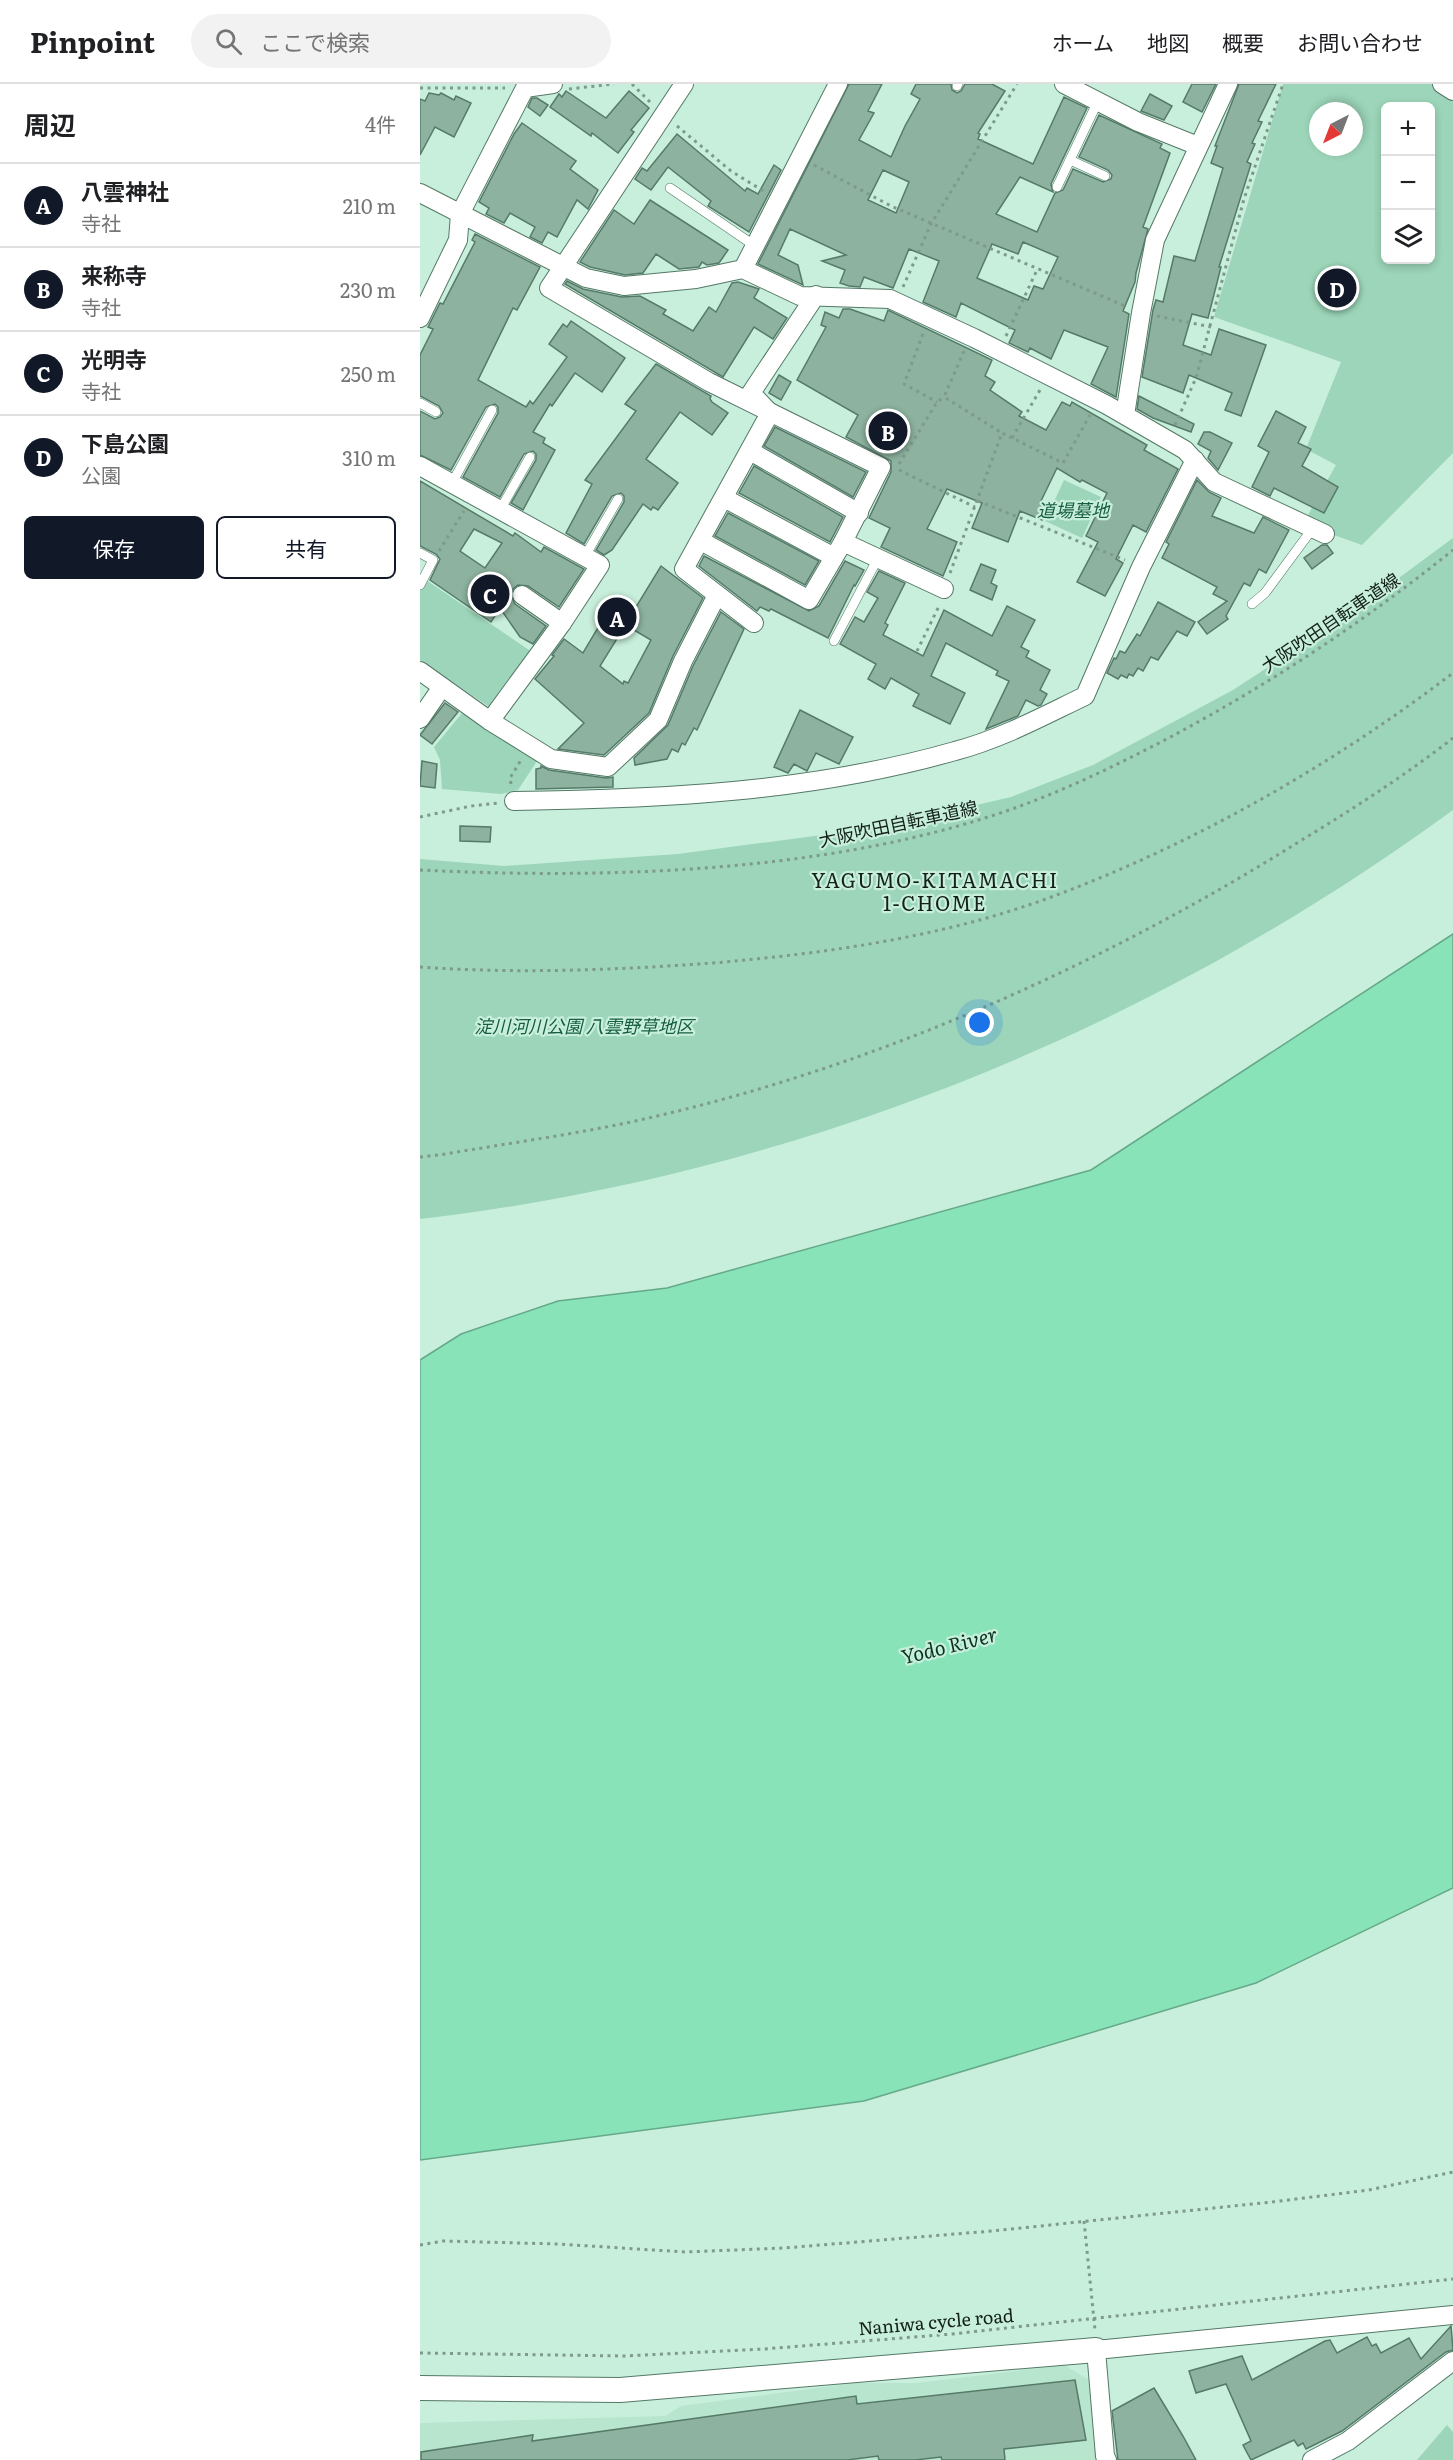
<!DOCTYPE html>
<html lang="ja">
<head>
<meta charset="utf-8">
<style>
  body { margin:0; font-family:Literata,"Noto Sans JP",serif; background:#f2f2f2; color:#202124 }
  .controls { position:absolute; right:18px; top:18px; display:grid; overflow:hidden; border-radius:9px; box-shadow:0 3px 9px #0003 }
  .controls button { width:54px; height:54px; display:grid; place-items:center; padding:0; border:0; border-bottom:2px solid #e0e0e0; background:#fff; color:#202124; font:30px sans-serif }
  .compass { position:absolute; left:889px; top:18px; width:54px; height:54px; border-radius:50%; background:#fff; box-shadow:0 3px 9px #0003; rotate:222deg }
  .you { position:absolute; left:560px; top:939px; width:21px; height:21px; margin:-15px; border:4px solid #fff; border-radius:50%; background:#1a73e8; box-shadow:0 0 0 9px #1a73e833 }
  .badge { display:grid; place-items:center; width:39px; height:39px; border-radius:50%; background:#111827; color:#fff; font-size:20px; font-weight:700 }
  .pin { position:absolute; translate:-50% -50%; border:3px solid #fff; box-shadow:0 2px 6px #0006 }
  .list { margin:0; padding:0; list-style:none }
  h2 { display:flex; justify-content:space-between; align-items:center; height:78px; margin:0; padding:0 24px; font-size:26px }
  h2 small { font-size:20px; font-weight:400; color:#757577 }
  .list li { display:grid; grid-template-columns:39px 1fr auto; gap:18px; align-items:center; box-sizing:border-box; height:84px; padding:0 24px; border-top:2px solid #e0e0e0 }
  .list b { display:block; font-size:22px; white-space:nowrap }
  .list p { margin:0; font-size:20px; white-space:nowrap; color:#757577 }
  .list em { font-size:20px; font-style:normal; color:#757577 }
  .actions { display:flex; gap:12px; padding:18px 24px }
  .actions a { flex:1; padding:14px 0; border:2px solid #111827; border-radius:9px; text-align:center; font-size:21px; color:#111827 }
  .actions .main { background:#111827; color:#fff }
  .icon { flex:none; width:33px; height:33px; fill:none; stroke:currentColor; stroke-width:2; stroke-linecap:round; stroke-linejoin:round }
  .map { position:relative; flex:none; width:1033px; height:2376px; overflow:hidden }
  header { display:flex; align-items:center; gap:36px; box-sizing:border-box; height:84px; padding:0 30px; background:#fff; border-bottom:2px solid #e0e0e0 }
  header strong { font-size:28px }
  nav { display:flex; gap:33px; margin-inline-start:auto; font-size:21px }
  .search { width:420px; height:54px; background:#f2f2f2; display:flex; align-items:center; gap:15px; box-sizing:border-box; padding:0 21px; border-radius:33px; color:#757577; font-size:22px }
  main { display:flex }
  aside { flex:1; background:#fff }
  .map>svg:first-child { display:block }
  .built { fill:#b7e5cd }
  .green { fill:#9cd5b9; fill-rule:evenodd }
  .water { fill:#88e3b9; stroke:#65a989; stroke-width:1.5 }
  .building { fill:#8db29f; stroke:#567a68; stroke-width:1.5; fill-rule:evenodd }
  .lines { fill:none; stroke-linecap:round; stroke-linejoin:round }
  .service-casing { stroke:#547866; stroke-width:10 }
  .minor-casing { stroke:#547866; stroke-width:20 }
  .tertiary-casing { stroke:#547866; stroke-width:26 }
  .path { stroke:#7e9a8c; stroke-width:3; stroke-dasharray:3 4.5; stroke-linecap:butt }
  .service { stroke:#fff; stroke-width:9 }
  .minor { stroke:#fff; stroke-width:18 }
  .tertiary { stroke:#fff; stroke-width:24 }
  .labels { text-anchor:middle; dominant-baseline:central; stroke-width:4.5; stroke-linejoin:round; paint-order:stroke }
  .park-label { font-size:18px; font-style:italic; fill:#175d42; stroke:#c8efdb }
  .street-label { font-size:18px; fill:#13211a; stroke:#c8efdb }
  .neighbourhood-label { font-size:20px; letter-spacing:1.5px; fill:#13211a; stroke:#c8efdb }
  .water-label { font-size:20px; font-style:italic; fill:#093222; stroke:#c8efdb }
</style>
</head>
<body>
<header>
<strong>Pinpoint</strong>
<div class="search"><svg class="icon" aria-label="search" viewBox="0 0 24 24"><circle cx="10" cy="10" r="6"/><path d="M15 15l6 6"/></svg>ここで検索</div>
<nav><a>ホーム</a><a>地図</a><a>概要</a><a>お問い合わせ</a></nav>
</header>
<main>
<aside>
<h2>周辺<small>4件</small></h2>
<ul class="list">
<li><span class="badge">A</span><div><b>八雲神社</b><p>寺社</p></div><em>210 m</em></li>
<li><span class="badge">B</span><div><b>来称寺</b><p>寺社</p></div><em>230 m</em></li>
<li><span class="badge">C</span><div><b>光明寺</b><p>寺社</p></div><em>250 m</em></li>
<li><span class="badge">D</span><div><b>下島公園</b><p>公園</p></div><em>310 m</em></li>
</ul>
<div class="actions"><a class="main">保存</a><a>共有</a></div>
</aside>
<div class="map">
<svg width="1033" height="2376" viewBox="0 0 1033 2376">
  <rect width="100%" height="100%" fill="#c8efdb"/>
  <polygon class="built" points="644,2281 671,2297 681,2376 0,2376 0,2339 245,2332 261,2322 435,2299 497,2299"/>
  <g class="green">
    <path d="M 863,0 L 1022,0 L 1033,7 L 1033,369 L 942,461 L 883,440 L 916,381 L 886,365 L 921,278 L 794,233 ZM 966,22 L 1010,22 L 1010,176 L 966,176 ZM 898,27 L 934,27 L 934,63 L 898,63 Z"/>
    <polygon points="644,396 681,413 662,454 625,437"/>
    <path d="M 1033,454 L 1033,726 C 731,947 372,1092 0,1135 L 0,775 L 84,782 L 258,770 L 462,743 L 591,713 L 673,681 L 813,606 L 934,527 Z"/>
    <polygon points="6,496 115,570 71,624 0,576 0,506"/>
    <polygon points="43,628 117,677 98,706 81,710 22,705 20,676 14,663"/>
    <polygon points="1027,2341 1033,2348 1033,2376 997,2376"/>
  </g>
  <polygon class="water" points="1033,850 1033,1804 836,1899 444,2017 0,2076 0,1276 41,1250 138,1217 247,1204 671,1086"/>
  <g class="building">
    <path d="M 429,0 L 462,0 L 448,27 L 454,29 L 439,56 L 471,73 L 485,42 L 500,15 L 491,10 L 496,0 L 531,0 L 532,6 L 537,9 L 541,7 L 545,0 L 572,0 L 585,7 L 558,49 L 560,50 L 558,55 L 613,80 L 644,13 L 667,24 L 631,100 L 633,108 L 600,93 L 576,130 L 617,148 L 635,109 L 643,106 L 653,85 L 683,98 L 691,95 L 692,91 L 688,86 L 659,73 L 679,31 L 742,60 L 740,64 L 750,69 L 723,143 L 728,145 L 716,189 L 715,198 L 703,227 L 709,230 L 696,313 L 671,300 L 688,263 L 644,246 L 631,275 L 610,264 L 608,268 L 589,259 L 595,246 L 541,219 L 536,233 L 503,218 L 519,177 L 489,165 L 473,204 L 444,193 L 440,203 L 429,202 L 420,199 L 425,186 L 402,177 L 426,171 L 370,145 L 358,171 L 378,181 L 383,201 L 338,180 ZM 463,86 L 489,98 L 476,129 L 448,116 ZM 603,158 L 638,173 L 623,205 L 614,202 L 608,216 L 557,194 L 572,160 L 598,170 Z"/>
    <polygon points="772,0 796,0 782,28 763,18"/>
    <polygon points="819,0 856,0 838,37 842,38 832,59 835,60 827,78 831,80 799,183 801,183 788,234 772,230 763,261 791,271 799,245 846,261 821,332 805,326 812,309 769,291 763,309 722,293 733,226 736,216 743,218 754,172 775,177 803,84 791,79 797,62 795,62"/>
    <polygon points="146,7 186,34 209,7 229,24 211,46 214,48 198,69 172,49 171,52 130,23 139,10 142,13"/>
    <polygon points="9,9 19,11 21,9 34,16 36,12 51,19 34,53 15,43 0,71 0,15 5,17"/>
    <polygon points="730,10 752,22 744,36 721,27"/>
    <polygon points="112,14 117,14 128,21 120,32 108,23"/>
    <polygon points="102,39 156,77 150,85 178,106 168,125 157,116 137,153 128,148 122,159 110,153 115,143 90,129 84,139 66,130 69,124 59,118 94,50"/>
    <polygon points="257,50 325,107 327,104 338,110 354,81 361,86 329,148 288,122 291,117 248,83 231,106 215,95 222,84 227,87"/>
    <polygon points="230,116 308,166 299,179 287,181 282,178 279,183 259,185 236,170 223,189 205,191 170,183 160,178 194,126 214,140"/>
    <polygon points="55,150 120,183 97,226 93,224 58,296 106,323 110,317 113,320 147,273 129,260 143,240 147,243 151,237 205,274 182,308 155,289 132,322 130,320 113,348 125,354 123,359 135,366 103,426 91,419 116,376 116,370 113,367 104,370 80,413 43,393 78,329 78,323 75,320 66,323 31,386 0,371 0,327 15,335 20,333 23,329 19,322 0,312 0,271 13,245 8,243 20,219 23,220 55,158 52,156"/>
    <polygon points="147,197 163,205 202,213 220,212 246,226 243,230 273,247 289,223 296,228 312,199 318,198 339,205 334,214 367,234 353,255 334,243 303,293 145,200"/>
    <polygon points="423,225 430,225 464,237 468,226 572,276 565,292 575,298 570,306 602,328 599,332 626,346 642,318 650,322 652,318 727,361 724,366 758,385 726,448 713,441 696,475 703,479 685,512 657,498 678,458 666,452 687,409 662,396 660,398 637,384 620,419 627,422 622,436 600,427 588,458 552,444 562,419 527,405 507,445 537,458 523,492 461,463 470,444 449,434 471,388 471,377 426,353 438,331 377,296 406,243 401,241 405,228 419,234"/>
    <polygon points="236,280 291,312 290,315 292,318 308,329 292,351 260,328 226,375 258,399 238,426 233,423 231,426 223,420 192,466 184,471 176,466 204,418 204,412 201,409 192,412 164,460 146,449 172,400 165,396 216,327 205,320"/>
    <polygon points="359,291 371,298 361,316 349,309"/>
    <polygon points="719,312 774,340 771,348 733,334 717,325"/>
    <polygon points="856,327 886,343 878,359 891,365 882,382 918,403 904,429 854,404 850,412 832,403 849,368 838,362"/>
    <polygon points="355,343 446,388 433,413 344,362"/>
    <polygon points="784,348 790,348 812,359 798,386 788,374 791,367 778,360"/>
    <polygon points="334,382 423,433 410,458 319,409"/>
    <polygon points="777,396 789,408 801,414 792,432 834,449 843,433 869,446 846,489 839,485 830,502 824,499 806,532 808,535 787,550 778,538 807,517 793,510 797,503 742,474 749,460 746,458"/>
    <path d="M 0,397 L 93,452 L 95,449 L 121,468 L 124,463 L 164,485 L 139,523 L 108,502 L 98,501 L 93,505 L 91,511 L 95,520 L 126,542 L 113,560 L 100,553 L 80,524 L 71,538 L 10,496 L 20,475 L 16,470 L 0,462 ZM 54,445 L 82,459 L 65,484 L 40,467 Z"/>
    <polygon points="308,429 399,477 385,501 295,452"/>
    <polygon points="902,461 907,461 913,469 892,485 884,474"/>
    <polygon points="284,472 389,527 399,522 425,477 444,486 435,502 434,501 408,554 351,525 349,527 340,523 337,527 279,482"/>
    <polygon points="561,480 576,486 571,499 577,502 572,516 550,506"/>
    <path d="M 241,482 L 283,514 L 253,572 L 229,629 L 184,671 L 138,665 L 164,639 L 115,595 L 134,572 L 132,571 L 144,555 L 163,569 L 182,537 L 180,536 L 191,519 L 196,522 L 198,519 L 213,528 ZM 209,543 L 231,556 L 208,599 L 204,597 L 203,600 L 180,582 L 201,548 L 204,550 Z"/>
    <polygon points="459,487 485,499 465,539 468,541 463,551 503,572 524,526 572,552 587,522 615,536 601,563 609,567 606,573 630,586 620,606 627,610 621,621 618,622 606,616 598,632 566,645 589,597 576,591 578,587 526,559 511,592 545,609 530,640 493,622 499,610 471,594 465,605 448,595 456,580 420,560 435,533 444,538 458,514 447,508"/>
    <polygon points="738,518 775,538 767,552 757,547 738,576 731,573 723,587 718,584 713,592 709,590 707,594 701,591 698,595 687,589 694,574 696,575 700,567 705,569 717,550 720,552"/>
    <polygon points="301,528 324,545 277,646 274,644 265,661 262,659 258,668 252,665 247,675 215,681 214,674 248,641 273,582"/>
    <polygon points="25,619 38,628 12,660 0,651"/>
    <polygon points="380,626 433,653 419,680 396,669 387,687 374,680 368,689 354,683"/>
    <polygon points="2,677 17,680 15,704 0,702"/>
    <polygon points="121,682 129,686 186,694 193,693 193,703 116,705 116,685 121,684"/>
    <polygon points="40,742 71,743 70,758 40,757"/>
    <polygon points="1031,2242 1033,2266 1026,2268 922,2347 886,2365 883,2359 878,2362 874,2356 831,2376 823,2361 831,2357 806,2300 776,2309 769,2287 822,2272 832,2296 905,2257 910,2256 917,2269 947,2253 952,2262 956,2260 961,2269 989,2254 1001,2275"/>
    <polygon points="655,2296 666,2356 584,2365 585,2376 522,2376 521,2373 495,2376 459,2376 458,2372 427,2376 1,2376 1,2368 113,2351 112,2357 436,2312 437,2320"/>
    <polygon points="734,2304 763,2352 776,2376 698,2376 692,2327"/>
  </g>
  <g class="lines">
    <defs>
      <g id="service">
        <polyline points="537,2 538,0"/>
        <polyline points="650,76 685,92"/>
        <polyline points="637,103 678,17"/>
        <polyline points="250,104 335,162"/>
        <polyline points="0,319 16,328"/>
        <polyline points="32,399 72,326"/>
        <polyline points="80,426 110,373"/>
        <polyline points="0,469 13,476 0,501"/>
        <polyline points="165,472 198,415"/>
        <polyline points="832,520 845,509 893,444"/>
        <polyline points="414,557 457,476"/>
      </g>
      <g id="minor">
        <polyline points="264,0 129,204 289,298 461,383 423,458 389,516 281,457"/>
        <polyline points="644,0 718,38 778,62"/>
        <polyline points="1022,0 1033,7"/>
        <polyline points="0,109 166,194 204,202 276,195 323,185 380,212 470,215 554,254 687,321 765,366 794,398 905,450"/>
        <polyline points="323,185 418,0"/>
        <polyline points="0,234 38,156 40,130 105,4 133,0"/>
        <polyline points="705,331 721,229 735,156 808,0"/>
        <polyline points="330,367 439,429"/>
        <polyline points="0,382 180,481 142,539 70,637"/>
        <polyline points="304,414 414,473"/>
        <polyline points="423,458 524,505"/>
        <polyline points="102,511 142,539"/>
        <polyline points="334,539 264,485 350,329 331,309 396,211"/>
        <polyline points="0,587 70,637 131,675 188,683 238,636 263,577 297,511"/>
        <polyline points="0,635 22,603"/>
        <path d="M 94,717 C 242,715 392,708 535,667 C 581,655 623,632 665,612 L 721,483 L 775,376"/>
        <polyline points="687,2376 685,2372 676,2266 1033,2231"/>
        <polyline points="892,2376 928,2357 1033,2277"/>
      </g>
      <polyline id="tertiary" points="0,2304 200,2306 676,2266"/>
    </defs>
    <use href="#service" class="service-casing"/>
    <use href="#minor" class="minor-casing"/>
    <use href="#tertiary" class="tertiary-casing"/>
    <g class="path">
      <polyline points="212,0 232,20"/>
      <polyline points="0,4 85,4"/>
      <polyline points="149,5 194,0"/>
      <polyline points="257,42 311,87 345,108"/>
      <polyline points="394,81 471,122 705,222"/>
      <polyline points="483,203 511,140 597,0"/>
      <polyline points="737,232 791,243"/>
      <polyline points="503,250 484,300 517,318"/>
      <polyline points="586,252 617,186"/>
      <polyline points="544,267 524,313 582,349"/>
      <polyline points="755,341 776,294 824,115 863,0"/>
      <polyline points="592,354 620,306"/>
      <polyline points="479,380 517,318 524,313"/>
      <polyline points="479,386 555,423"/>
      <polyline points="558,417 705,476"/>
      <polyline points="19,467 44,427"/>
      <polyline points="530,489 582,349 643,379 670,331"/>
      <polyline points="497,567 520,520"/>
      <polyline points="91,700 90,694 101,676"/>
      <polyline points="0,733 51,722 78,719"/>
      <path d="M 0,786 C 181,795 391,789 565,734 C 626,715 683,688 739,659 C 844,604 941,540 1033,466"/>
      <path d="M 0,883 C 97,890 196,886 293,879 C 409,869 524,853 634,812 C 776,759 912,681 1033,589"/>
      <path d="M 0,1073 L 26,1070 C 95,1058 165,1049 233,1033 C 458,981 682,881 877,759 C 931,726 983,693 1033,654"/>
      <polyline points="664,2137 675,2246"/>
      <polyline points="0,2161 23,2157 138,2160 265,2168 364,2164 572,2147 852,2118 949,2106 1033,2088"/>
      <polyline points="0,2269 204,2272 344,2265 532,2250 1033,2195"/>
    </g>
    <use href="#service" class="service"/>
    <use href="#minor" class="minor"/>
    <use href="#tertiary" class="tertiary"/>
  </g>
  <g class="labels">
    <g class="park-label">
      <text x="653" y="425">道場墓地</text>
      <text x="164" y="941">淀川河川公園 八雲野草地区</text>
    </g>
    <g class="street-label">
      <text transform="translate(910 538) rotate(-34)">大阪吹田自転車道線</text>
      <text transform="translate(478 739) rotate(-12)">大阪吹田自転車道線</text>
      <text transform="translate(516 2237) rotate(-5)">Naniwa cycle road</text>
    </g>
    <g class="neighbourhood-label">
      <text x="515" y="795">YAGUMO-KITAMACHI<tspan x="515" dy="23">1-CHOME</tspan></text>
    </g>
    <g class="water-label">
      <text transform="translate(529 1560) rotate(-14)">Yodo River</text>
    </g>
  </g>
</svg>
<div class="controls">
<button>+</button>
<button>−</button>
<button><svg class="icon" aria-label="layers" viewBox="0 0 24 24"><path d="M12 4l9 5-9 5-9-5zM3 14l9 5 9-5"/></svg></button>
</div>
<svg class="compass" viewBox="-18 -18 36 36"><path d="M0-13l5 13h-10z" fill="#e53935"/><path d="M0 13l5-13h-10z" fill="#757577"/></svg>
<div class="you"></div>
<div class="pin badge" style="left:197px;top:533px">A</div>
<div class="pin badge" style="left:468px;top:347px">B</div>
<div class="pin badge" style="left:70px;top:510px">C</div>
<div class="pin badge" style="left:917px;top:204px">D</div>
</div>
</main>
</body>
</html>
